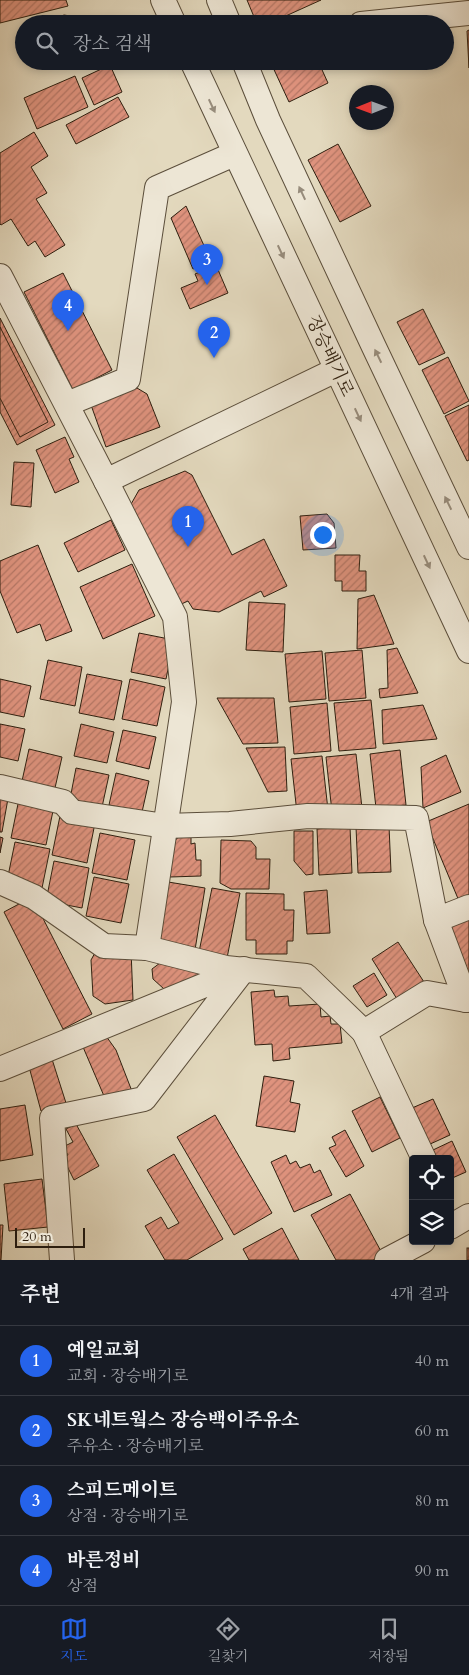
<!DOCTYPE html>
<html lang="ko">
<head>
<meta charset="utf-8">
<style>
  body { margin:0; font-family:Cardo,"Noto Serif KR",serif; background:#20242c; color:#f1f3f6 }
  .controls { position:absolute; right:15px; bottom:15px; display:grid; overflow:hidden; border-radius:5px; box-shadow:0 2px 8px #0003 }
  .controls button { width:45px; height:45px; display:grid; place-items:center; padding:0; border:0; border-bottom:1px solid #363941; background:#171b24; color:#f1f3f6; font:25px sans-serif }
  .compass { position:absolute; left:349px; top:85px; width:45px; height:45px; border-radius:50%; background:#171b24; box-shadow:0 2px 8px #0003; rotate:269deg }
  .scale { position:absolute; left:15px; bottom:12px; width:70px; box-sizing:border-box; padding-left:5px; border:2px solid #2e1f0f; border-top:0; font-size:14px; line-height:18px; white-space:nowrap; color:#2e1f0f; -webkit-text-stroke:4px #ede6d5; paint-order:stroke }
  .you { position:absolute; left:322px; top:534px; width:18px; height:18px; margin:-12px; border:4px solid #fff; border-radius:50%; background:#1a73e8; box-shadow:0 0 0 8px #1a73e833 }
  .badge { display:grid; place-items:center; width:32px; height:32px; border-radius:50%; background:#2563eb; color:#fff; font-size:16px; font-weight:700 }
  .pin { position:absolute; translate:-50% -41px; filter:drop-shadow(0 1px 2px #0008) }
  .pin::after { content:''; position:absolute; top:26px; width:18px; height:15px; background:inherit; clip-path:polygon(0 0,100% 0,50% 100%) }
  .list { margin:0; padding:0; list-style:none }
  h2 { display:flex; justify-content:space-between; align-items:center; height:65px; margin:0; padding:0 20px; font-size:21px }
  h2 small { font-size:16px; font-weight:400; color:#9ea1a6 }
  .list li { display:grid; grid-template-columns:32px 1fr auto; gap:15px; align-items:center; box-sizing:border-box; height:70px; padding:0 20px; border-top:1px solid #363941 }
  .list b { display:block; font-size:19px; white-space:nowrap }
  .list p { margin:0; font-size:16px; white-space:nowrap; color:#9ea1a6 }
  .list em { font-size:16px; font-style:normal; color:#9ea1a6 }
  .icon { flex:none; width:28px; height:28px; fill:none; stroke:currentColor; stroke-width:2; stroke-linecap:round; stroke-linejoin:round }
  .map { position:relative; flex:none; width:469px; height:1260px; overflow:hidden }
  .search { position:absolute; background:#171b24; box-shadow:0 2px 8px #0003; left:15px; right:15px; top:15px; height:55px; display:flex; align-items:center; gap:12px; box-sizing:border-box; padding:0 18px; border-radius:28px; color:#9ea1a6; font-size:19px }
  .sheet { height:345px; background:#171b24 }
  nav { display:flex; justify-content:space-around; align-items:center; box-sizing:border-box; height:70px; border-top:1px solid #363941; background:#171b24; font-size:14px; color:#9ea1a6 }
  nav a { display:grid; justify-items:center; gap:2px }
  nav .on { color:#2563eb }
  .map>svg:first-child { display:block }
  .building { fill:url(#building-hatch); stroke:#2e1f0f }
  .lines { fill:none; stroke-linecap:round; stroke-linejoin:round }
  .minor-casing { stroke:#5b4e3b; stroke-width:26 }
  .minor { stroke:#ede6d5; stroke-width:24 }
  .oneway { fill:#978c7c }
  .labels { text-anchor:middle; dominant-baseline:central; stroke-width:4; stroke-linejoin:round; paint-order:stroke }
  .street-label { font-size:18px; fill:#2e1f0f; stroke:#ede6d5 }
</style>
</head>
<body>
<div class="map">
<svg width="469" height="1260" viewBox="0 0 469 1260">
  <defs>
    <pattern id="building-hatch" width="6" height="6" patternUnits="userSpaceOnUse" patternTransform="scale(1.25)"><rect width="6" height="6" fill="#df937e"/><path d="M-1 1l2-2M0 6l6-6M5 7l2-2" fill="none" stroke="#b57766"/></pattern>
  </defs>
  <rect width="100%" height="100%" fill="#e3d9be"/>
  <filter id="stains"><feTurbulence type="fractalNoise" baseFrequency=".004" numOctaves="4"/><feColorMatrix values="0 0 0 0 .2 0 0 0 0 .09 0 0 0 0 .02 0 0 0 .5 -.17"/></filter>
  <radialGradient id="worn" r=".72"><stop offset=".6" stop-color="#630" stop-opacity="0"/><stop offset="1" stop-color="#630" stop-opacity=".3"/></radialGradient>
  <g class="building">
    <polygon points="0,0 66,0 68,6 0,23"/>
    <polygon points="247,0 321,0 268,24 257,24"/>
    <polygon points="64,15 70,16 76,20 77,24 43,24"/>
    <polygon points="469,30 469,68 467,31"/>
    <polygon points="270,61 318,61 328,83 289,102"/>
    <polygon points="110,65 122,92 94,105 82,78"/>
    <polygon points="75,76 88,107 37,129 24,98"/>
    <polygon points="118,97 129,117 76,144 66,125"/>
    <polygon points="34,132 48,156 31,167 47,193 36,199 65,245 45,257 35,241 28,246 11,219 1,225 0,224 0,153"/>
    <polygon points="338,144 371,206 340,222 308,160"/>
    <polygon points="186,206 211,261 193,269 171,218"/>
    <polygon points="216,265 228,293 190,309 181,288 198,281 195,274"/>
    <polygon points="63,273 112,370 73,390 24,292"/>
    <polygon points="423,309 445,353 419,365 397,322"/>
    <polygon points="0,318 55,425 17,445 0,412"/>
    <polygon points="0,327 48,422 20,437 0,398"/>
    <polygon points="448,357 469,401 444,414 422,370"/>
    <polygon points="137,388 147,394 160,427 106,447 91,405"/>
    <polygon points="469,405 469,460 467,461 445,416"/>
    <polygon points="65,437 74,457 69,459 79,482 55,493 36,450"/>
    <polygon points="14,462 34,463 31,507 11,505"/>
    <polygon points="185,471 192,475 232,555 264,539 287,586 264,597 261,591 219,612 193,609 188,601 177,606 130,506 139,490"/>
    <polygon points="327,514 334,523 336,548 303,550 300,516"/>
    <polygon points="111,520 125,550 78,572 64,543"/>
    <polygon points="38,545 72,631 46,641 40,624 17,633 0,591 0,561"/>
    <polygon points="335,555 360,555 359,571 366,571 366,591 342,591 342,581 335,581"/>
    <polygon points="132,564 155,616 103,639 80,587"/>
    <polygon points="374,595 394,644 357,649 358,599"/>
    <polygon points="249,602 285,604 283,652 246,650"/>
    <polygon points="139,633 174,640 166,679 131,672"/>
    <polygon points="397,648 418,693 380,698 379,689 388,688 387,650"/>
    <polygon points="362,650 366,698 329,701 325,653"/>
    <polygon points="322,651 326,699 289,702 285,654"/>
    <polygon points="48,660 82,667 75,706 40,699"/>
    <polygon points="87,674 122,681 114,720 79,713"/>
    <polygon points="0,679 31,686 24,717 0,712"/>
    <polygon points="130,679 165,687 157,726 122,719"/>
    <polygon points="217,698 274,698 278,743 243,744"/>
    <polygon points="371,700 376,748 339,751 334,703"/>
    <polygon points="327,703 331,751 294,754 290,707"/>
    <polygon points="423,705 437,739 383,744 382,710"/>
    <polygon points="0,724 25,729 18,761 0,757"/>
    <polygon points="81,724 114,732 107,763 74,756"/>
    <polygon points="123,730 156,737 149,769 116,761"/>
    <polygon points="285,747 287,791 268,792 246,748"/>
    <polygon points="29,749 62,757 55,788 22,781"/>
    <polygon points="400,750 406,805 376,808 370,754"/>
    <polygon points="356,754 362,808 332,812 326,757"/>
    <polygon points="446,755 461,792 423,808 421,767"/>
    <polygon points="322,756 328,810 297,813 291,759"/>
    <polygon points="76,768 109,775 102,807 70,799"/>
    <polygon points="116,773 149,781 142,812 109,805"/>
    <polygon points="0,791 9,793 2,832 0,832"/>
    <polygon points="19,799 54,806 46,845 11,838"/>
    <polygon points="469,804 469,897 459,901 426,822"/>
    <polygon points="60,816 95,823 87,863 52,855"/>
    <polygon points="389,826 391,872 358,873 356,827"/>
    <polygon points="350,827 352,873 319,875 317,829"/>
    <polygon points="191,831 191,844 195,843 196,860 201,860 201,876 170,877 169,839 177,839 177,832"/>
    <polygon points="294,831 313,831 313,874 306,875 294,861"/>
    <polygon points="100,833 135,840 127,880 92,873"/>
    <polygon points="0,837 3,838 0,853"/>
    <polygon points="221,840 251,841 256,847 256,859 270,859 269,889 231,889 220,883"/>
    <polygon points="15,842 50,849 42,888 7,881"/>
    <polygon points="54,861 89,868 82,908 46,901"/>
    <polygon points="94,877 129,884 121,923 86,916"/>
    <polygon points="162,881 205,888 195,950 152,943"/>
    <polygon points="212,888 240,893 227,958 199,952"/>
    <polygon points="327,890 330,933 307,934 304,892"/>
    <polygon points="246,893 284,894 284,910 294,910 293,941 287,941 287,954 256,954 256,940 246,940"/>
    <polygon points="32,897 92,1014 63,1029 4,912"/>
    <polygon points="469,912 469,974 448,919"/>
    <polygon points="398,942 424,982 397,999 372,959"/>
    <polygon points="131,950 133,1000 105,1004 93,996 91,960 96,951"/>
    <polygon points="164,960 204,972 173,993 164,989 153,979 152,969"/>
    <polygon points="374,973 387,995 367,1007 353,986"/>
    <polygon points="274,990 275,997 288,996 289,1006 320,1004 321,1017 330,1016 331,1024 340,1024 342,1043 289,1048 290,1059 273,1061 272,1044 255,1045 251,992"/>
    <polygon points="106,1036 116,1050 135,1099 107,1103 83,1047"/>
    <polygon points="51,1056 66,1103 41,1111 28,1063"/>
    <polygon points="264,1076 294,1081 290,1102 300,1104 295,1132 256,1126"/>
    <polygon points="380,1097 400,1138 372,1152 352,1111"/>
    <polygon points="433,1099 450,1135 428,1145 412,1108"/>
    <polygon points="25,1105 33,1155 0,1161 0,1109"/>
    <polygon points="215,1115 272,1213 234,1235 177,1137"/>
    <polygon points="76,1124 99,1166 74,1180 63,1158 68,1155 63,1147 73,1142 66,1129"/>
    <polygon points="345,1130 364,1166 346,1177 329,1148 336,1145 332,1137"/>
    <polygon points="452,1141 466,1172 450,1179 450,1159 437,1159 433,1150"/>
    <polygon points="174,1154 223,1239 187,1260 165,1260 145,1226 161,1217 168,1229 179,1223 147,1170"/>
    <polygon points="286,1155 290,1164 296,1161 300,1168 310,1164 314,1173 320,1170 332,1195 294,1212 271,1162"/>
    <polygon points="42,1179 48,1227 9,1231 4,1184"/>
    <polygon points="350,1194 383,1255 373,1260 336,1260 311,1215"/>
    <polygon points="0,1225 3,1225 1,1260 0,1260"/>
    <polygon points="282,1228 299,1260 249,1260 243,1249"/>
    <rect x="467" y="1248" width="2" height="12"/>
  </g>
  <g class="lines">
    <defs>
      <g id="minor">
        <polyline points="163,0 174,24"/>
        <polyline points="219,0 229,24"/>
        <polyline points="361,24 469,13"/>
        <polyline points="192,61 469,651"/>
        <polyline points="244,61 268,120 374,347 469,547"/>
        <polyline points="0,276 106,481 336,370"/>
        <polyline points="67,404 128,379 157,188 234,154"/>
        <polyline points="106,481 175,617 184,702 147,948"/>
        <polyline points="0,787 63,802 72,812 165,826 230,824 308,816 416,818 436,920 469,907"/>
        <polyline points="0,882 34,897 104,946 147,948 226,968 306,976 364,1032 427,993 466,1000 469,999"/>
        <polyline points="436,920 466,1000"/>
        <polyline points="364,1032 424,1159"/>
        <polyline points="0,1069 244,969 144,1099 52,1118 62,1260"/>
        <polyline points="450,1227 469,1216"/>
        <polyline points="387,1260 423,1241"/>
      </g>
    </defs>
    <use href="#minor" class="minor-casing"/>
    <use href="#minor" class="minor"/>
  </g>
  <defs><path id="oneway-solid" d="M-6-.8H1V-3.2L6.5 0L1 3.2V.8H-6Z" transform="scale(1.25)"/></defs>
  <g class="oneway">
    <use href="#oneway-solid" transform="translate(212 106) rotate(65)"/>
    <use href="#oneway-solid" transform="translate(302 193) rotate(-115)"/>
    <use href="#oneway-solid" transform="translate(281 252) rotate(65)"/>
    <use href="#oneway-solid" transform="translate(378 356) rotate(-116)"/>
    <use href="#oneway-solid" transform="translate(358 415) rotate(65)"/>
    <use href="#oneway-solid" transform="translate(448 503) rotate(-116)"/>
    <use href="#oneway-solid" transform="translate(427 562) rotate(65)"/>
  </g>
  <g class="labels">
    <g class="street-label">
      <text transform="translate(330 356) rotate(65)">장승배기로</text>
    </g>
  </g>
  <rect width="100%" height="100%" filter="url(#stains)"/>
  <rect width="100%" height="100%" fill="url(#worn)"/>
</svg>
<div class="controls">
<button><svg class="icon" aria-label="locate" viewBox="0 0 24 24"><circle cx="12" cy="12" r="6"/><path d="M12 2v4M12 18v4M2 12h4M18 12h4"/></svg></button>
<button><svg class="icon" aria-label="layers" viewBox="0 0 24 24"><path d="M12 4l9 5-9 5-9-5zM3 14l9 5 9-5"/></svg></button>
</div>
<svg class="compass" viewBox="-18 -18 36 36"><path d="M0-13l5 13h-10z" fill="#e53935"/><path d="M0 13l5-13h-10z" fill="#9ea1a6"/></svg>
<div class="scale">20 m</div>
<div class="you"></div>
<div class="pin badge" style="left:188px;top:547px">1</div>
<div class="pin badge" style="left:214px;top:358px">2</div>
<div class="pin badge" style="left:207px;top:285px">3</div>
<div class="pin badge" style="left:68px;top:331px">4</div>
<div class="search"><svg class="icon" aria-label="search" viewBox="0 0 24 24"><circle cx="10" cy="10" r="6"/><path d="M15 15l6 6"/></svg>장소 검색</div>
</div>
<section class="sheet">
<h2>주변<small>4개 결과</small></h2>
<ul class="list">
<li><span class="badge">1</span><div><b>예일교회</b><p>교회 · 장승배기로</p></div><em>40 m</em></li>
<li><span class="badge">2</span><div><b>SK네트웤스 장승백이주유소</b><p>주유소 · 장승배기로</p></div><em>60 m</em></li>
<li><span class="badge">3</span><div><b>스피드메이트</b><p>상점 · 장승배기로</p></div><em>80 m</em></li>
<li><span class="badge">4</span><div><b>바른정비</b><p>상점</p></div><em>90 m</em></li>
</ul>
</section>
<nav>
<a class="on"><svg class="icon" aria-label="map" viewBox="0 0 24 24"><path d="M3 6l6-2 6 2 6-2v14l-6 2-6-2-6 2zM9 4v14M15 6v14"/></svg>지도</a>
<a><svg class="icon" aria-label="directions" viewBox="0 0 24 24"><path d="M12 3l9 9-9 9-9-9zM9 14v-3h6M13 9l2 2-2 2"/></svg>길찾기</a>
<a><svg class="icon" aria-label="saved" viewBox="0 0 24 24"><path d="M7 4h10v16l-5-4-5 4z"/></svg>저장됨</a>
</nav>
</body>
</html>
